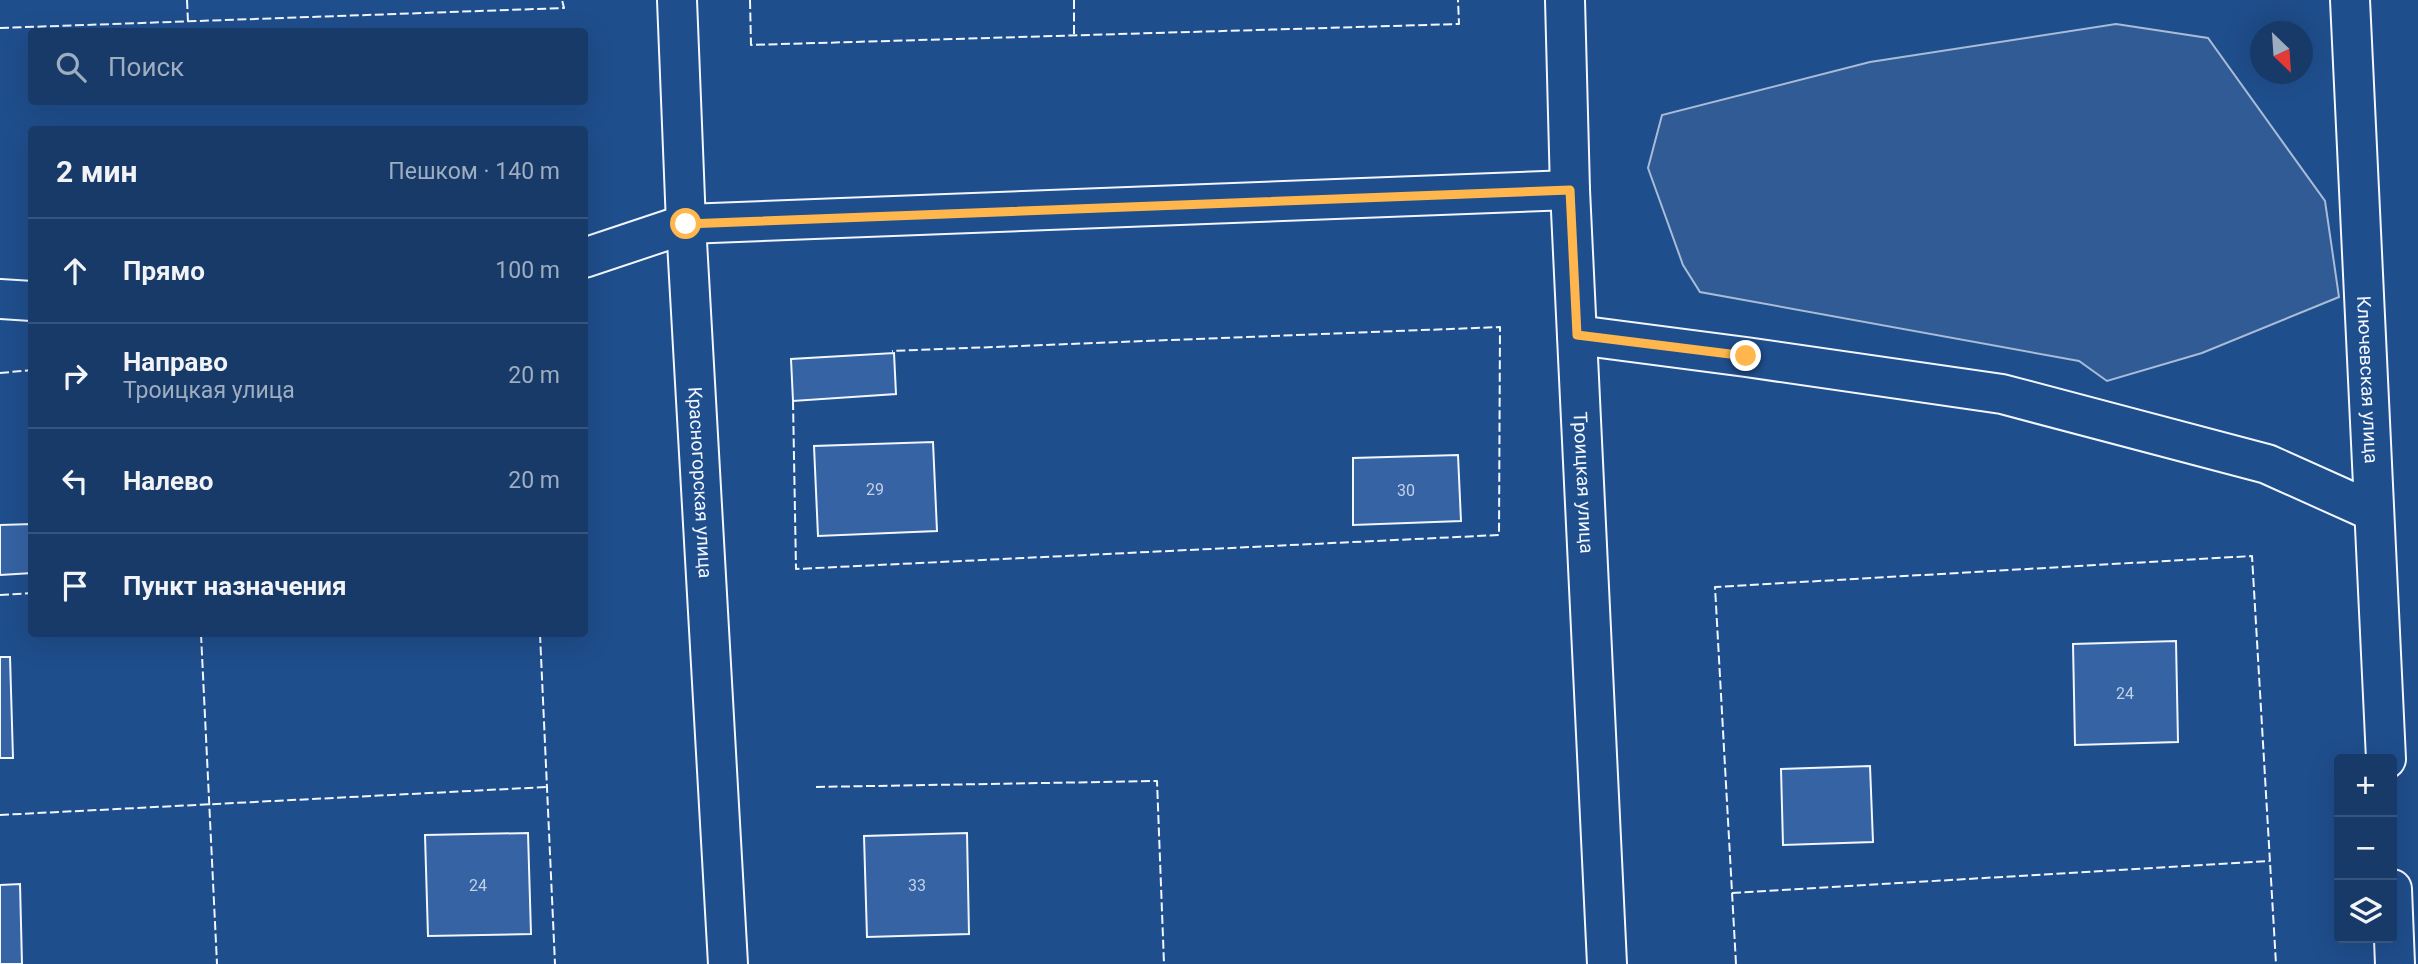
<!DOCTYPE html>
<html lang="ru">
<head>
<meta charset="utf-8">
<style>
  body { margin:0; font-family:Roboto,sans-serif; background:#244571; color:#f1f3f6 }
  .controls { position:absolute; right:21px; bottom:21px; display:grid; overflow:hidden; border-radius:7px; box-shadow:0 7px 28px #0002 }
  .controls button { width:63px; height:63px; display:grid; place-items:center; padding:0; border:0; border-bottom:2px solid #36547d; background:#173a69; color:#f1f3f6; font:35px sans-serif }
  .compass { position:absolute; left:2250px; top:21px; width:63px; height:63px; border-radius:50%; background:#173a69; box-shadow:0 7px 28px #0002; rotate:155deg }
  .stop { position:absolute; width:21px; height:21px; margin:-16px; border:5px solid #ffb74d; border-radius:50%; background:#fff }
  .stop.end { background:#ffb74d; border-color:#fff; box-shadow:0 2px 7px #0008 }
  .list { margin:0; padding:0; list-style:none }
  h2 { display:flex; justify-content:space-between; align-items:center; height:91px; margin:0; padding:0 28px; font-size:30px }
  h2 small { font-size:23px; font-weight:400; color:#9eadc0 }
  .list li { display:grid; grid-template-columns:46px 1fr auto; gap:21px; align-items:center; box-sizing:border-box; height:105px; padding:0 28px; border-top:2px solid #36547d }
  .list b { display:block; font-size:26px; white-space:nowrap }
  .list p { margin:0; font-size:23px; white-space:nowrap; color:#9eadc0 }
  .list em { font-size:23px; font-style:normal; color:#9eadc0 }
  .icon { flex:none; width:38px; height:38px; fill:none; stroke:currentColor; stroke-width:2; stroke-linecap:round; stroke-linejoin:round }
  .map { position:relative; flex:none; width:2418px; height:964px; overflow:hidden }
  .search { position:absolute; background:#173a69; box-shadow:0 7px 28px #0002; left:28px; top:28px; width:560px; height:77px; display:flex; align-items:center; gap:18px; box-sizing:border-box; padding:0 24px; border-radius:7px; color:#9eadc0; font-size:26px }
  .panel { position:absolute; background:#173a69; box-shadow:0 7px 28px #0002; left:28px; top:126px; width:560px; height:511px; border-radius:7px }
  .map>svg:first-child { display:block }
  .built { fill:#305b95; stroke:#a8bbd7; stroke-width:2 }
  .building { fill:#3563a3; stroke:#f2f6ff; stroke-width:2 }
  .lines { fill:none; stroke-linecap:round; stroke-linejoin:round }
  .minor-casing { stroke:#f2f6ff; stroke-width:42 }
  .minor { stroke:#1f4e8c; stroke-width:38 }
  .fence { stroke:#f2f6ff; stroke-width:2; stroke-dasharray:9 3.5; stroke-linecap:butt }
  .route { stroke:#ffb74d; stroke-width:9 }
  .labels { text-anchor:middle; dominant-baseline:central; stroke-width:5; stroke-linejoin:round; paint-order:stroke }
  .number-label { font-size:16px; fill:#c3d1e8 }
  .street-label { font-size:19px; fill:#f2f6ff; stroke:#1f4e8c }
</style>
</head>
<body>
<div class="map">
<svg width="2418" height="964" viewBox="0 0 2418 964">
  <rect width="100%" height="100%" fill="#1f4e8c"/>
  <polygon class="built" points="2116,24 2208,38 2325,201 2339,297 2202,353 2107,381 2079,361 1700,292 1683,265 1648,168 1662,115 1870,62"/>
  <g class="building">
    <polygon points="894,353 896,394 793,401 791,359"/>
    <polygon points="933,442 937,531 818,536 814,446"/>
    <polygon points="1458,455 1461,521 1353,525 1353,458"/>
    <polygon points="32,524 32,573 0,575 0,525"/>
    <polygon points="2176,641 2178,742 2075,745 2073,644"/>
    <polygon points="0,657 10,657 13,758 0,758"/>
    <polygon points="1870,766 1873,842 1783,845 1781,769"/>
    <polygon points="528,833 531,934 428,936 425,835"/>
    <polygon points="967,833 969,934 867,937 864,836"/>
    <polygon points="20,884 22,964 0,964 0,885"/>
  </g>
  <g class="lines">
    <defs>
      <g id="minor">
        <path id="s1" d="M 677,0 L 686,224 L 728,964"/>
        <path id="s2" d="M 1565,0 L 1570,190 L 1607,964"/>
        <path id="s3" d="M 2350,0 L 2386,759"/>
        <polyline points="584,258 686,224 1570,190"/>
        <polyline points="0,299 32,301"/>
        <polyline points="1577,335 1746,357 2002,394 2267,464 2374,512"/>
        <polyline points="2392,889 2395,964"/>
      </g>
    </defs>
    <use href="#minor" class="minor-casing"/>
    <use href="#minor" class="minor"/>
    <g class="fence">
      <polyline points="187,0 188,22"/>
      <polyline points="750,0 751,45 1459,24 1458,0"/>
      <polyline points="1074,0 1074,35"/>
      <polyline points="0,28 564,8 562,0"/>
      <polyline points="0,373 32,370"/>
      <polyline points="793,401 796,569 1499,535 1500,327 892,351"/>
      <polyline points="0,595 32,593"/>
      <polyline points="201,634 217,964"/>
      <polyline points="540,634 555,964"/>
      <polyline points="816,787 1157,781 1164,964"/>
      <polyline points="0,815 547,787"/>
      <polyline points="1732,893 2270,861"/>
      <polyline points="1736,964 1715,587 2252,556 2276,964"/>
    </g>
  </g>
  <g class="lines">
    <polyline class="route" points="686,224 1570,190 1577,335 1746,356"/>
  </g>
  <g class="labels">
    <g class="number-label">
      <text x="875" y="489">29</text>
      <text x="1406" y="490">30</text>
      <text x="2125" y="693">24</text>
      <text x="478" y="885">24</text>
      <text x="917" y="885">33</text>
    </g>
    <g class="street-label">
      <text stroke="none"><textPath href="#s3" startOffset="380">Ключевская улица</textPath></text>
      <text stroke="none"><textPath href="#s1" startOffset="483">Красногорская улица</textPath></text>
      <text stroke="none"><textPath href="#s2" startOffset="483">Троицкая улица</textPath></text>
    </g>
  </g>
</svg>
<div class="controls">
<button>+</button>
<button>−</button>
<button><svg class="icon" aria-label="layers" viewBox="0 0 24 24"><path d="M12 4l9 5-9 5-9-5zM3 14l9 5 9-5"/></svg></button>
</div>
<svg class="compass" viewBox="-18 -18 36 36"><path d="M0-13l5 13h-10z" fill="#e53935"/><path d="M0 13l5-13h-10z" fill="#9eadc0"/></svg>
<div class="stop" style="left:686px;top:224px"></div>
<div class="stop end" style="left:1746px;top:356px"></div>
<div class="search"><svg class="icon" aria-label="search" viewBox="0 0 24 24"><circle cx="10" cy="10" r="6"/><path d="M15 15l6 6"/></svg>Поиск</div>
<section class="panel">
<h2>2 мин<small>Пешком · 140 m</small></h2>
<ul class="list">
<li><svg class="icon" aria-label="ahead" viewBox="0 0 24 24"><path d="M12 20V5M6 11l6-6 6 6"/></svg><div><b>Прямо</b></div><em>100 m</em></li>
<li><svg class="icon" aria-label="right" viewBox="0 0 24 24"><path d="M7 20v-9h11M14 6l5 5-5 5"/></svg><div><b>Направо</b><p>Троицкая улица</p></div><em>20 m</em></li>
<li><svg class="icon" aria-label="left" viewBox="0 0 24 24"><path d="M17 20v-9H6M10 6l-5 5 5 5"/></svg><div><b>Налево</b></div><em>20 m</em></li>
<li><svg class="icon" aria-label="arrive" viewBox="0 0 24 24"><path d="M6 21V4h12l-3 4 3 4H6"/></svg><div><b>Пункт назначения</b></div></li>
</ul>
</section>
</div>
</body>
</html>
